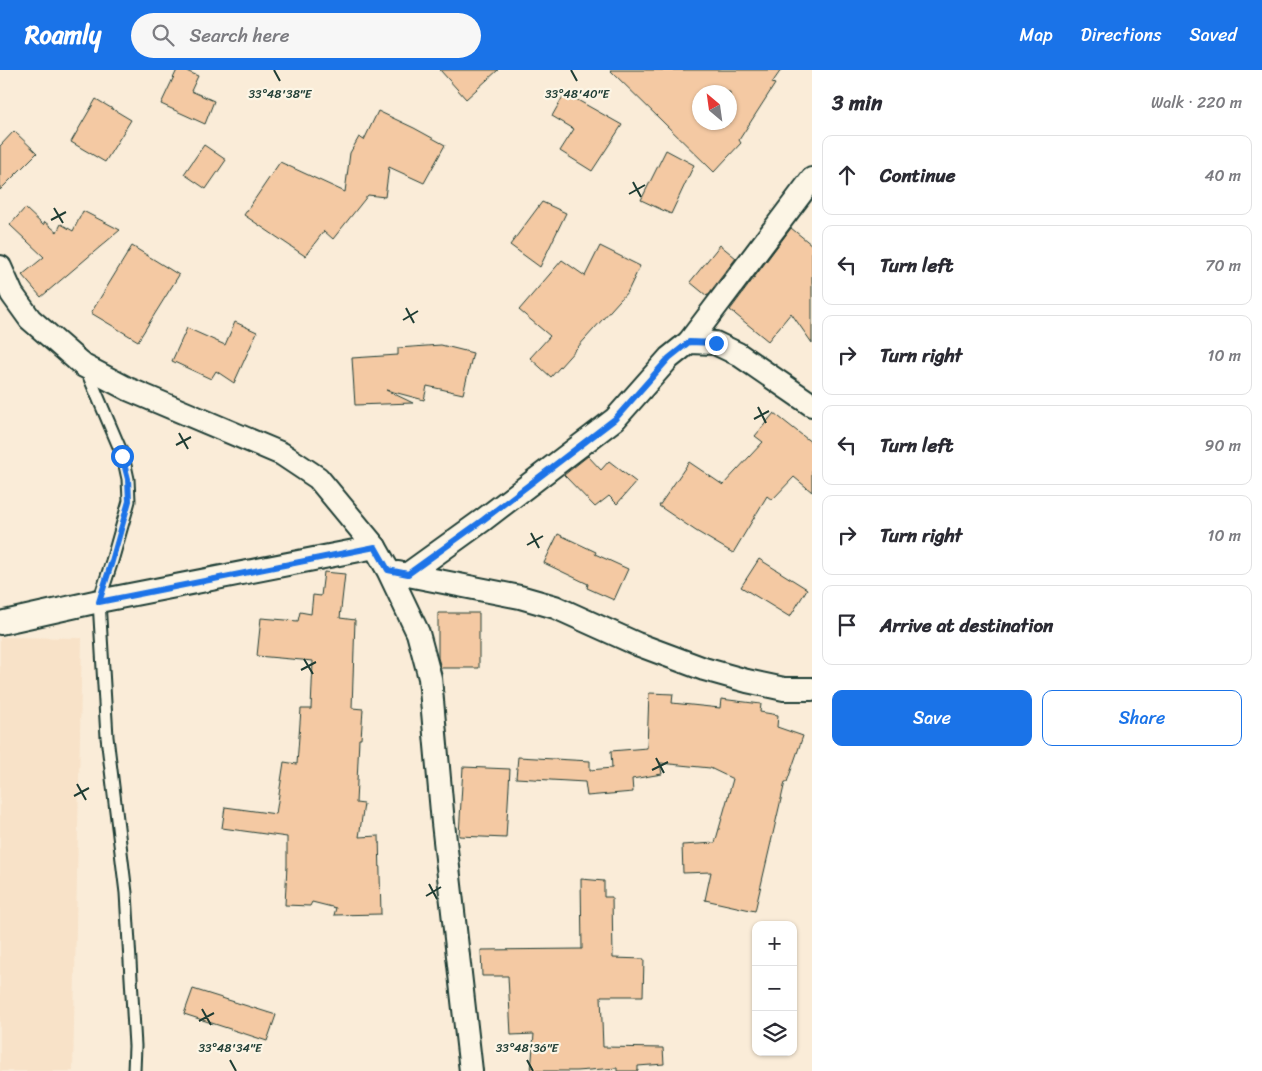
<!DOCTYPE html>
<html lang="en">
<head>
<meta charset="utf-8">
<style>
  body { margin:0; font-family:Sriracha,sans-serif; background:#f7f7f7; color:#2b2b33 }
  .controls { position:absolute; right:15px; bottom:15px; display:grid; overflow:hidden; border-radius:10px; box-shadow:0 1px 4px #0004 }
  .controls button { width:45px; height:45px; display:grid; place-items:center; padding:0; border:0; border-bottom:1px solid #e1e1e2; background:#fff; color:#2b2b33; font:25px sans-serif }
  .compass { position:absolute; left:692px; top:15px; width:45px; height:45px; border-radius:50%; background:#fff; box-shadow:0 1px 4px #0004; rotate:331deg }
  .stop { position:absolute; width:15px; height:15px; margin:-11px; border:4px solid #1a73e8; border-radius:50%; background:#fff }
  .stop.end { background:#1a73e8; border-color:#fff; box-shadow:0 1px 5px #0008 }
  .list { margin:0; padding:0; list-style:none }
  h2 { display:flex; justify-content:space-between; align-items:center; height:65px; margin:0; padding:0 20px; font-size:21px }
  h2 small { font-size:16px; font-weight:400; color:#7c7c81 }
  .list li { display:grid; grid-template-columns:32px 1fr auto; gap:15px; align-items:center; box-sizing:border-box; height:80px; margin:0 10px 10px; padding:0 10px; border:1px solid #e1e1e2; border-radius:10px }
  .list b { display:block; font-size:19px; white-space:nowrap }
  .list em { font-size:16px; font-style:normal; color:#7c7c81 }
  .actions { display:flex; gap:10px; padding:15px 20px }
  .actions a { flex:1; padding:11px 0; border:1px solid #1a73e8; border-radius:10px; text-align:center; font-size:18px; color:#1a73e8 }
  .actions .main { background:#1a73e8; color:#fff }
  .icon { flex:none; width:28px; height:28px; fill:none; stroke:currentColor; stroke-width:2; stroke-linecap:round; stroke-linejoin:round }
  .map { position:relative; flex:none; width:812px; height:1001px; overflow:hidden }
  header { display:flex; align-items:center; gap:30px; box-sizing:border-box; height:70px; padding:0 25px; background:#1a73e8; color:#fff }
  header strong { font-size:24px }
  nav { display:flex; gap:28px; margin-inline-start:auto; font-size:18px }
  .search { width:350px; height:45px; background:#f7f7f7; display:flex; align-items:center; gap:12px; box-sizing:border-box; padding:0 18px; border-radius:28px; color:#7c7c81; font-size:19px }
  main { display:flex }
  aside { flex:1; background:#fff }
  .map>svg:first-child { display:block }
  .built { fill:#f8e2c8 }
  .building { fill:#f4c9a3; stroke:#1f3d34; fill-rule:evenodd }
  .lines { fill:none; stroke-linecap:round; stroke-linejoin:round }
  .lane-casing { stroke:#1f3d34; stroke-width:15 }
  .street-casing { stroke:#1f3d34; stroke-width:26 }
  .lane { stroke:#fcf5e5; stroke-width:11 }
  .street { stroke:#fcf5e5; stroke-width:22 }
  .route { stroke:#1a73e8; stroke-width:6 }
  .ticks { fill:none; stroke:#1f3d34; stroke-width:2 }
  .ticks-label { font-size:12px; text-anchor:middle; fill:#1f3d34; stroke:#fcf5e5; stroke-width:4.5; stroke-linejoin:round; paint-order:stroke }
</style>
</head>
<body>
<header>
<strong>Roamly</strong>
<div class="search"><svg class="icon" aria-label="search" viewBox="0 0 24 24"><circle cx="10" cy="10" r="6"/><path d="M15 15l6 6"/></svg>Search here</div>
<nav><a>Map</a><a>Directions</a><a>Saved</a></nav>
</header>
<main>
<div class="map">
<svg width="812" height="1001" viewBox="0 0 812 1001">
  <rect width="100%" height="100%" fill="#faecd8"/>
  <filter id="ink" filterUnits="userSpaceOnUse"><feTurbulence type="fractalNoise" baseFrequency=".02" numOctaves="2"/><feDisplacementMap in="SourceGraphic" scale="10" xChannelSelector="R" yChannelSelector="G"/><feConvolveMatrix kernelMatrix="1 2 1 2 8 2 1 2 1" color-interpolation-filters="sRGB"/></filter>
  <g filter="url(#ink)">
    <polygon class="built" points="0,567 82,568 73,1001 0,1001"/>
    <g class="building">
      <polygon points="177,0 184,0 198,6 191,21 214,31 205,54 161,34"/>
      <polygon points="440,0 498,0 466,29"/>
      <path d="M 610,0 L 781,0 L 772,13 L 775,14 L 739,70 L 741,73 L 714,102 ZM 700,22 L 730,22 L 730,52 L 700,52 Z"/>
      <polygon points="565,23 622,55 592,101 560,81 574,59 552,46"/>
      <polygon points="96,29 131,50 105,92 71,72"/>
      <polygon points="378,41 414,58 445,75 424,113 389,97 385,127 368,125 333,169 324,161 305,186 244,145 280,92 345,122 350,83 359,67 364,70"/>
      <polygon points="14,61 37,83 0,120 0,76"/>
      <polygon points="204,75 226,90 206,119 184,104"/>
      <polygon points="666,80 694,95 671,144 641,130"/>
      <polygon points="542,132 566,143 540,197 510,175"/>
      <polygon points="25,138 43,155 45,152 57,162 61,154 73,161 83,141 120,160 41,227 22,205 44,187 10,155"/>
      <polygon points="791,158 812,175 812,273 791,243 768,271 730,240"/>
      <polygon points="720,175 736,188 707,226 690,212"/>
      <polygon points="132,176 179,205 138,271 91,243"/>
      <polygon points="600,176 640,196 628,221 551,307 530,288 550,266 519,240 562,190 585,206"/>
      <polygon points="235,252 257,262 234,313 216,301 211,309 172,291 187,258 225,275"/>
      <polygon points="441,275 473,283 463,324 427,316 424,330 386,320 413,333 355,335 352,288 398,285 398,278"/>
      <polygon points="774,343 812,373 812,422 794,407 772,430 767,426 733,483 696,461 659,436 689,392 723,415 763,372 755,366"/>
      <polygon points="588,386 601,400 609,391 636,412 617,434 609,426 595,437 564,405"/>
      <polygon points="558,464 596,482 595,484 628,499 614,530 587,518 588,514 544,493"/>
      <polygon points="759,489 807,519 790,547 741,517"/>
      <polygon points="324,502 345,504 340,548 355,550 352,638 363,639 361,669 359,669 356,733 364,734 359,767 379,766 381,844 334,845 336,838 312,832 310,836 285,835 287,795 287,767 222,758 225,737 276,744 284,692 297,694 301,639 311,639 313,591 257,586 261,548 298,551 300,542 311,544 313,525 321,526"/>
      <polygon points="438,543 479,543 479,598 441,598 438,588"/>
      <polygon points="649,623 673,624 672,633 720,638 721,629 761,634 760,642 778,645 777,657 803,666 787,712 785,712 755,841 705,830 711,802 683,803 682,775 715,773 733,709 710,698 660,693 662,704 632,709 633,722 587,726 585,712 516,708 518,687 590,691 590,700 612,698 611,681 647,678"/>
      <polygon points="463,697 510,699 506,768 459,766"/>
      <polygon points="581,809 604,811 604,827 612,827 613,888 644,889 643,926 601,926 603,977 663,978 664,994 638,996 638,1001 617,1001 617,998 576,1001 531,1001 534,964 511,965 508,906 482,906 481,880 582,879"/>
      <polygon points="193,919 276,945 267,971 184,944"/>
    </g>
    <g class="lines">
      <defs>
        <polyline id="lane" points="86,299 123,386 128,409 129,431 112,491 99,531 107,667 126,823 135,976 134,1001"/>
        <g id="street">
          <polyline points="0,197 12,224 30,249 84,296 128,319 282,384 318,408 375,477 388,500 418,563 430,608 443,753 471,1001"/>
          <polyline points="689,272 812,109"/>
          <polyline points="398,503 520,527 555,537 637,574 704,599 747,611 784,619 812,619"/>
          <polyline points="408,504 483,450 615,349 669,288 689,272 715,273 738,284 812,335"/>
          <polyline points="0,553 99,531 375,477"/>
        </g>
      </defs>
      <use href="#lane" class="lane-casing"/>
      <use href="#street" class="street-casing"/>
      <use href="#lane" class="lane"/>
      <use href="#street" class="street"/>
    </g>
  </g>
  <g class="lines" filter="url(#ink)">
    <polyline class="route" points="122,386 128,409 129,431 112,491 99,532 375,477 388,500 408,504 483,450 615,349 669,288 689,272 716,273"/>
  </g>
  <path class="ticks" d="M 274,0 L 280,11M 571,0 L 577,11M 633,112 L 641,127M 629,124 L 645,115M 54,138 L 63,153M 51,150 L 66,142M 406,238 L 414,253M 403,250 L 418,241M 758,337 L 766,353M 754,349 L 769,341M 179,363 L 188,379M 176,375 L 191,367M 531,463 L 539,478M 527,475 L 543,466M 304,589 L 313,604M 301,600 L 316,592M 656,688 L 664,703M 652,700 L 668,692M 77,714 L 86,730M 74,726 L 89,718M 429,814 L 437,829M 426,826 L 441,817M 202,939 L 211,955M 199,951 L 214,943M 230,990 L 236,1001M 527,990 L 533,1001"/>
  <g class="ticks-label">
    <text x="280" y="28">33°48'38"E</text>
    <text x="577" y="28">33°48'40"E</text>
    <text x="230" y="982">33°48'34"E</text>
    <text x="527" y="982">33°48'36"E</text>
  </g>
</svg>
<div class="controls">
<button>+</button>
<button>−</button>
<button><svg class="icon" aria-label="layers" viewBox="0 0 24 24"><path d="M12 4l9 5-9 5-9-5zM3 14l9 5 9-5"/></svg></button>
</div>
<svg class="compass" viewBox="-18 -18 36 36"><path d="M0-13l5 13h-10z" fill="#e53935"/><path d="M0 13l5-13h-10z" fill="#7c7c81"/></svg>
<div class="stop" style="left:122px;top:386px"></div>
<div class="stop end" style="left:716px;top:273px"></div>
</div>
<aside>
<h2>3 min<small>Walk · 220 m</small></h2>
<ul class="list">
<li><svg class="icon" aria-label="ahead" viewBox="0 0 24 24"><path d="M12 20V5M6 11l6-6 6 6"/></svg><div><b>Continue</b></div><em>40 m</em></li>
<li><svg class="icon" aria-label="left" viewBox="0 0 24 24"><path d="M17 20v-9H6M10 6l-5 5 5 5"/></svg><div><b>Turn left</b></div><em>70 m</em></li>
<li><svg class="icon" aria-label="right" viewBox="0 0 24 24"><path d="M7 20v-9h11M14 6l5 5-5 5"/></svg><div><b>Turn right</b></div><em>10 m</em></li>
<li><svg class="icon" aria-label="left" viewBox="0 0 24 24"><path d="M17 20v-9H6M10 6l-5 5 5 5"/></svg><div><b>Turn left</b></div><em>90 m</em></li>
<li><svg class="icon" aria-label="right" viewBox="0 0 24 24"><path d="M7 20v-9h11M14 6l5 5-5 5"/></svg><div><b>Turn right</b></div><em>10 m</em></li>
<li><svg class="icon" aria-label="arrive" viewBox="0 0 24 24"><path d="M6 21V4h12l-3 4 3 4H6"/></svg><div><b>Arrive at destination</b></div></li>
</ul>
<div class="actions"><a class="main">Save</a><a>Share</a></div>
</aside>
</main>
</body>
</html>
